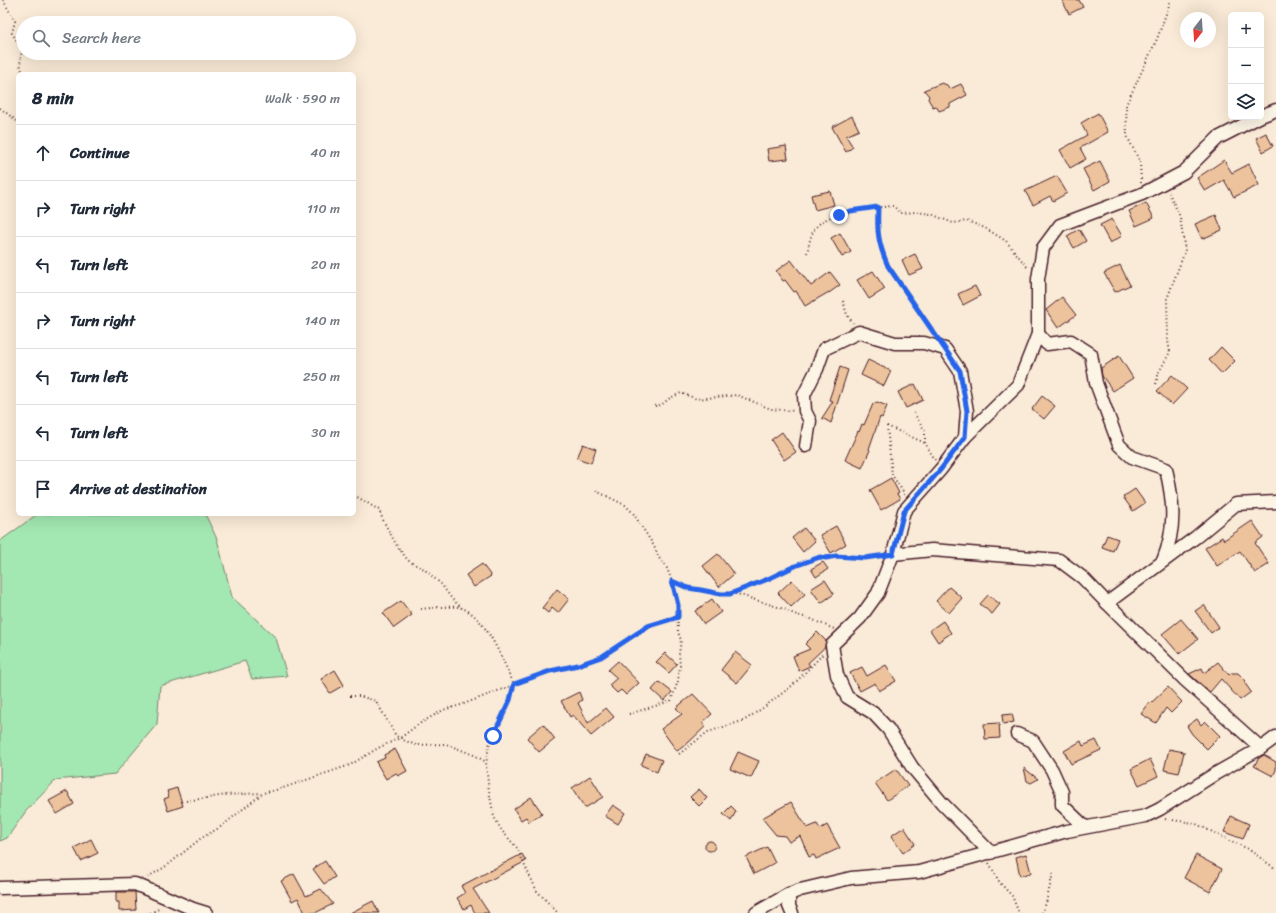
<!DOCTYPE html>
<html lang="en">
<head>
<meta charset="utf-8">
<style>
  body { margin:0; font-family:Sriracha,sans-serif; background:#f2f2f3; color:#1f2937 }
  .controls { position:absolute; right:12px; top:12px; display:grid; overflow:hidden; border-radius:6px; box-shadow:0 4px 16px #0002 }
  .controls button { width:36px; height:36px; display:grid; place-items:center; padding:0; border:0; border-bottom:1px solid #e0e1e3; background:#fff; color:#1f2937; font:20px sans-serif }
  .compass { position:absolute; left:1180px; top:12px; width:36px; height:36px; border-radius:50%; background:#fff; box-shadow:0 4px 16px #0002; rotate:197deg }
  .stop { position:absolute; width:12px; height:12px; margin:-9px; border:3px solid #2563eb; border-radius:50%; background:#fff }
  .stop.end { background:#2563eb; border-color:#fff; box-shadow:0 1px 4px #0008 }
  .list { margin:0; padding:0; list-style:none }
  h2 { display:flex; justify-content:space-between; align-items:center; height:52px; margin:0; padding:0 16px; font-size:17px }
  h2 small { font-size:13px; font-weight:400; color:#747a83 }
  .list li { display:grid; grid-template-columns:26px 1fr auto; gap:12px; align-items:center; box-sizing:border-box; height:56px; padding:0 16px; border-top:1px solid #e0e1e3 }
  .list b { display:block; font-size:15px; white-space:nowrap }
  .list em { font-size:13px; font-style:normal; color:#747a83 }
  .icon { flex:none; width:22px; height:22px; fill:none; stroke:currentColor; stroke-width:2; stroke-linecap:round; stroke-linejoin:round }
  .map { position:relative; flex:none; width:1276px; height:913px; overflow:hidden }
  .search { position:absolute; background:#fff; box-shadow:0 4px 16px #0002; left:16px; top:16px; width:340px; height:44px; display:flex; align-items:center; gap:10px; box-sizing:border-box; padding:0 14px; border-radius:22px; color:#747a83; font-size:15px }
  .panel { position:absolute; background:#fff; box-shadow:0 4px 16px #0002; left:16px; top:72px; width:340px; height:444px; border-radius:6px }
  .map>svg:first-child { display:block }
  .green { fill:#a3e7b2; stroke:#76836e }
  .building { fill:#edc39d; stroke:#4a1f2b }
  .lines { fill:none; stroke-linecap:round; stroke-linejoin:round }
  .minor-casing { stroke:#4a1f2b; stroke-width:15 }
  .path { stroke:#4a1f2b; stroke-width:2; stroke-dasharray:1 3; stroke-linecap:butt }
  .minor { stroke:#fcf5e5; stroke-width:12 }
  .route { stroke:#2563eb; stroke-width:5 }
</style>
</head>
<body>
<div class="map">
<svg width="1276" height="913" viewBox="0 0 1276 913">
  <rect width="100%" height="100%" fill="#f9ebd7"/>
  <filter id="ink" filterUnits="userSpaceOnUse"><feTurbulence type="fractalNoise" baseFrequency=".025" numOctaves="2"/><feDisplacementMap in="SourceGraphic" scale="8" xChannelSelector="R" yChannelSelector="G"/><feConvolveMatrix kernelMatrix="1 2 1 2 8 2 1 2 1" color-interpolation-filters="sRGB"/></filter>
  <g filter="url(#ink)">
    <polygon class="green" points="40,514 205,514 217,539 232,597 276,638 287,676 252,679 245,661 160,686 157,724 115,774 56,780 26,811 7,838 0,841 0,541 36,515"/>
    <g class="building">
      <polygon points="1062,0 1079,0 1083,7 1069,14"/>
      <polygon points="942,83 947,85 950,89 961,84 967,95 950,104 950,107 939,111 936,106 933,107 928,99 929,96 924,90"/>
      <polygon points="1098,113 1108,132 1080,148 1086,159 1070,168 1060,150 1087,135 1081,123"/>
      <polygon points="852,116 859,130 846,136 853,147 846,152 832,127"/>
      <polygon points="1266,133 1273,146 1263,152 1256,138"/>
      <polygon points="786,146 788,159 769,161 767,149"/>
      <polygon points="1224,160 1232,173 1249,164 1259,185 1234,197 1224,180 1205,191 1197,178"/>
      <polygon points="1100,161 1110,181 1094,190 1083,169"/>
      <polygon points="1057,176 1067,193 1053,201 1050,196 1033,205 1025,191"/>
      <polygon points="830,191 834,205 815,210 811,195"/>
      <polygon points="1146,203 1154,218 1136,226 1129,211"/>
      <polygon points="1216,215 1222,230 1202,239 1195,224"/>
      <polygon points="1112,219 1122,236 1110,243 1100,225"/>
      <polygon points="1079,229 1086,241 1074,248 1067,236"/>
      <polygon points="840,233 851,252 842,257 831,238"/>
      <polygon points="915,254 923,269 909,275 902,260"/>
      <polygon points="791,260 811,286 830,272 840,285 829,293 829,292 805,306 796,291 794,292 785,280 783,281 776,271"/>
      <polygon points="1120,265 1130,285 1115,292 1104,273"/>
      <polygon points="873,271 885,289 869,299 857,280"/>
      <polygon points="975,286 980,296 963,305 958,294"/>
      <polygon points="1062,297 1076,315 1058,328 1046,310"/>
      <polygon points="1221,347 1235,361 1222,374 1209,360"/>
      <polygon points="1119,356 1133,378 1113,391 1102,376 1101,368"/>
      <polygon points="868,360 891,371 884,386 861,375"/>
      <polygon points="840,367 848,370 831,423 822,418 833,401 829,400"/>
      <polygon points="1172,375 1187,389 1172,405 1157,391"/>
      <polygon points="915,384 923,400 906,408 898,392"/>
      <polygon points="1042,396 1055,406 1044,419 1032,409"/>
      <polygon points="877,402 887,406 882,418 880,417 869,449 870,450 862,468 845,460 858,431 859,432 862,424 864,425 873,404"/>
      <polygon points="782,432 796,452 784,460 771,440"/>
      <polygon points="583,444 596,449 591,463 577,458"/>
      <polygon points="891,478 899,493 897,494 900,499 881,510 870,490"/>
      <polygon points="1135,489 1145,503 1133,511 1123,497"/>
      <polygon points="1252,521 1263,537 1255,543 1269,564 1255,573 1240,551 1217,566 1205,548 1222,537 1224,540"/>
      <polygon points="836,526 846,544 831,553 820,535"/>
      <polygon points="804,528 815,541 803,552 792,538"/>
      <polygon points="1107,535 1118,539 1113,551 1102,547"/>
      <polygon points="718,554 734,574 719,587 703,566"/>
      <polygon points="823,562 828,569 816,577 811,569"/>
      <polygon points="482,564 491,576 474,587 466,575"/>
      <polygon points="792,580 805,594 791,607 778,593"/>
      <polygon points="825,580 834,594 821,603 811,589"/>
      <polygon points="949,587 962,598 949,613 936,601"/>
      <polygon points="557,589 569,599 558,613 552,608 548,613 542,608"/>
      <polygon points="988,595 1000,604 992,614 980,604"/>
      <polygon points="712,599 721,612 704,624 695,611"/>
      <polygon points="401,601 412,615 394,628 383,613"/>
      <polygon points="1204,605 1219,627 1211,633 1195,611"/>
      <polygon points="1181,619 1198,639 1179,654 1162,634"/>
      <polygon points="943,621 951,633 938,642 930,630"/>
      <polygon points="817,632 826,641 825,647 808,663 810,666 799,671 793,656 810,649 805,644"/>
      <polygon points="735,652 752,665 737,683 721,670"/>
      <polygon points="665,653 677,664 669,673 656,662"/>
      <polygon points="618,661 639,683 626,695 621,690 617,693 609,685 617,678 608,670"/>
      <polygon points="1218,662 1229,675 1231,673 1238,673 1246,681 1244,682 1251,692 1240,700 1221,679 1210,692 1189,674 1202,668 1204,673"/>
      <polygon points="886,665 896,681 879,691 875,683 860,691 850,673 862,667 867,676"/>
      <polygon points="335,670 344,685 330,693 321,679"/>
      <polygon points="659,682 672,692 664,701 652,690"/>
      <polygon points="1168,687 1182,702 1171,713 1166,708 1156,723 1141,714 1150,702 1151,703"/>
      <polygon points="579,692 582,700 578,703 588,723 606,708 614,717 591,736 573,715 570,717 561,701"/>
      <polygon points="693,694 712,714 702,723 706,726 688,743 677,751 661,729 682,714 676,708"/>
      <polygon points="1012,714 1014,722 1003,724 1002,715"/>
      <polygon points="1197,719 1201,725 1205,721 1220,736 1207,749 1192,734 1187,726"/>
      <polygon points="999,723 1000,738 985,739 984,724"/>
      <polygon points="543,724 555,739 539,752 527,738"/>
      <polygon points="1096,740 1101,750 1071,764 1064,751 1081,741 1083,746"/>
      <polygon points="395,749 407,771 398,776 396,773 386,779 376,762 385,758 384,755"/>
      <polygon points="1169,749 1184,752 1179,773 1164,770"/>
      <polygon points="738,752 759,761 751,778 730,769"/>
      <polygon points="646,754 662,760 657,772 641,765"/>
      <polygon points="1264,755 1276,762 1276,770 1273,776 1254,766 1259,758"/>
      <polygon points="1150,759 1158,776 1139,785 1131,769"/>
      <polygon points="1024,768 1038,779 1031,783 1027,781"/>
      <polygon points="896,769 908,786 887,800 875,783"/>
      <polygon points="590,776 603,797 585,808 572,788"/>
      <polygon points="177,788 183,806 168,811 164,799 169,797 167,791"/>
      <polygon points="699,789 707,798 699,806 690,797"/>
      <polygon points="67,791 74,804 57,814 49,801"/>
      <polygon points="531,797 542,813 529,822 526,817 521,820 514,809"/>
      <polygon points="791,802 807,828 817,824 820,829 827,825 840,848 816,859 814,855 809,857 800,836 789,842 785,836 776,835 762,818"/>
      <polygon points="613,805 625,813 618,824 605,816"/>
      <polygon points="731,806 736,811 731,821 723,814"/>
      <polygon points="1231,816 1249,824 1243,839 1224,832"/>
      <polygon points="904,827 915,844 903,853 891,836"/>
      <polygon points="91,839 98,853 81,861 74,848"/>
      <circle cx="710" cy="846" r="5"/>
      <polygon points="767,847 775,863 754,874 746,857"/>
      <polygon points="522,854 526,861 473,889 489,913 475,913 471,905 464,909 457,898 465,893 461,886"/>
      <polygon points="1026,854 1031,873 1020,876 1016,857"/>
      <polygon points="1196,855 1222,869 1210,892 1184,878"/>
      <polygon points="325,861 335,877 324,884 313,869"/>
      <polygon points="294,874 306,896 321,889 333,904 315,913 305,913 298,898 292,901 281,881"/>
      <polygon points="116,892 135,892 136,910 119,911 119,902 116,902"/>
      <polygon points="373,901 379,913 350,913"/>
    </g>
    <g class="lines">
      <defs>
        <g id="minor">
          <polyline points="1261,116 1276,110"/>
          <path d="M 1038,334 L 1047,344 L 1071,341 L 1091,354 L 1096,383 L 1119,445 L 1132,457 L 1166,469 C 1174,503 1176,528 1163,561"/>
          <polyline points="806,446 810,421 805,411 804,395 817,369 824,349 859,332 895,343 924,343 945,349 960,371 967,411 965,437"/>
          <polyline points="893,554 932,550 1059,560 1083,578 1107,603"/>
          <polyline points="1017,734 1033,741 1052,770 1062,792 1062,805 1085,827"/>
          <polyline points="1261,748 1185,680 1107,603 1196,537 1236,504 1276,502"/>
          <polyline points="991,853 942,803 912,767 888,729 873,713 847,697 837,675 832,645 860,618 878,593 893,554 904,511 941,469 965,437 1018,385 1038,334 1038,279 1043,248 1060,225 1142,194 1184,172 1218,138 1259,117"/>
          <polyline points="0,888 135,884 193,909 206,913"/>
          <polyline points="789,894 789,906 792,913"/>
          <polyline points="756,913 789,894 800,890 851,878 919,872 1067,831 1146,816 1160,809 1215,774 1261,748 1276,737"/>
        </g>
      </defs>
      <use href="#minor" class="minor-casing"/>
      <g class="path">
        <polyline points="3,0 15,21 12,33 22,49 20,64 23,74"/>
        <polyline points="0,108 18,122"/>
        <polyline points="1141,183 1140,162 1127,136 1126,105 1157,39 1171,0"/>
        <polyline points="878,207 877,231 882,252 888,267 936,335"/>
        <path d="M 807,253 C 809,246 810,236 814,230 C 826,210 872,208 893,206 L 901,213 L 916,212 L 931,214 L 953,223 L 967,221 L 985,228 L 1006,241 L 1028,268"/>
        <polyline points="843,301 847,315 853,323"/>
        <polyline points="1156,384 1159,372 1170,352 1168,341 1167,299 1185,251 1180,217 1169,193"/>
        <polyline points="655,406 661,405 670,398 681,393 697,399 737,395 771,409 794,411"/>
        <polyline points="914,413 925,431 925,443 935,460"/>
        <polyline points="887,426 892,475 904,493 904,495"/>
        <polyline points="887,426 925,443"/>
        <polyline points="596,491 625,505 633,513 654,546 659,558 666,566 672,581 688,588 721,594 730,593 767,579 795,566 820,557 826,558 836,556 865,558 880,556"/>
        <polyline points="354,495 379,510 383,520 397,546 407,559 410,562 424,569 441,584 452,599 462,608"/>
        <polyline points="731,593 737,594 784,609 794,614 811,619 834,629"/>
        <path d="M 421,609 C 431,608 447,606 458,607 C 485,612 503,662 514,684 L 510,701 L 489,745 L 486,765 L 489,791 L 494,817 L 502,831 L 517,848 L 524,864 L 537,891 L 558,913"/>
        <polyline points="350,696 359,696 376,701 396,736 403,740 416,745 446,744 474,755 486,762"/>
        <polyline points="629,714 671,701 678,681 680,666 679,654 681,640 678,632 677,605 672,581"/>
        <polyline points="679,754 708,732 745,720 763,708 793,685 823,654"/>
        <polyline points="186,801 226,795 261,793"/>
        <polyline points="1165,819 1194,823 1248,849 1276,869"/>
        <polyline points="989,863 1000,883 1012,896 1019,913"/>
        <polyline points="148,877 168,865 200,839 222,826 263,793 280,789 350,765 380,747 400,738 419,724 443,710 461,705 550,671 578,665 601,657 648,626 678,617"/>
        <polyline points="150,913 161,908"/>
        <polyline points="1042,913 1046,903 1053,873"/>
      </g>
      <use href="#minor" class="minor"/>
    </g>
  </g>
  <g class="lines" filter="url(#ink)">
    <path class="route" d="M 493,736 L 510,700 L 514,684 L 550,671 L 578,665 L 601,657 L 648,626 L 678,617 L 678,605 L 672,581 L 688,588 L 701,590 L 721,594 L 730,594 L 768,579 L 795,566 L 820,557 L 826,558 L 836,556 L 865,558 L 893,554 L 904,511 L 941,469 L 965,437 L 967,411 L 960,371 L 888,266 C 878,243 877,232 878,207 L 850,211 L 839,215"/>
  </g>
</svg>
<div class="controls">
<button>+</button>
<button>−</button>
<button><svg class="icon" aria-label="layers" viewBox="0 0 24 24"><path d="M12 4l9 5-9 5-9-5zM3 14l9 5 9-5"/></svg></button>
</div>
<svg class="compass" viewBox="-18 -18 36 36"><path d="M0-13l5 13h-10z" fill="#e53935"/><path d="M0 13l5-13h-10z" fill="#747a83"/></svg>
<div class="stop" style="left:493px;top:736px"></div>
<div class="stop end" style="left:839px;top:215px"></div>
<div class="search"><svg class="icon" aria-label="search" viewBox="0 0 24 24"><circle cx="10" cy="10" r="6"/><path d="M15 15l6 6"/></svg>Search here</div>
<section class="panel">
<h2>8 min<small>Walk · 590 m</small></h2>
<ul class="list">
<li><svg class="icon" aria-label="ahead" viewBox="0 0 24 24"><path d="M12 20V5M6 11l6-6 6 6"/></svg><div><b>Continue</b></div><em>40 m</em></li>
<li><svg class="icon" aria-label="right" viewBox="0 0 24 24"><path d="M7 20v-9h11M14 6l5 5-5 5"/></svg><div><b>Turn right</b></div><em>110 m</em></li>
<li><svg class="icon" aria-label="left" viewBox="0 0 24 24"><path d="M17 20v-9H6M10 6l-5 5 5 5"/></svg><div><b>Turn left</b></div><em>20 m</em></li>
<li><svg class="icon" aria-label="right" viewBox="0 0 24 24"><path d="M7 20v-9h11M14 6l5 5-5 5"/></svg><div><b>Turn right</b></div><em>140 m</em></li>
<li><svg class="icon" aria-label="left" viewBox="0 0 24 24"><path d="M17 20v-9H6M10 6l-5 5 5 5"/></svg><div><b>Turn left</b></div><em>250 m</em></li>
<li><svg class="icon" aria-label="left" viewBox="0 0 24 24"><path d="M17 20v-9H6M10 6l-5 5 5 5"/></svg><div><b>Turn left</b></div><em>30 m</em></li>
<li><svg class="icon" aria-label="arrive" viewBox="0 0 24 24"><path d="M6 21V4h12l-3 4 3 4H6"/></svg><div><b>Arrive at destination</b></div></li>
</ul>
</section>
</div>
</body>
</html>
